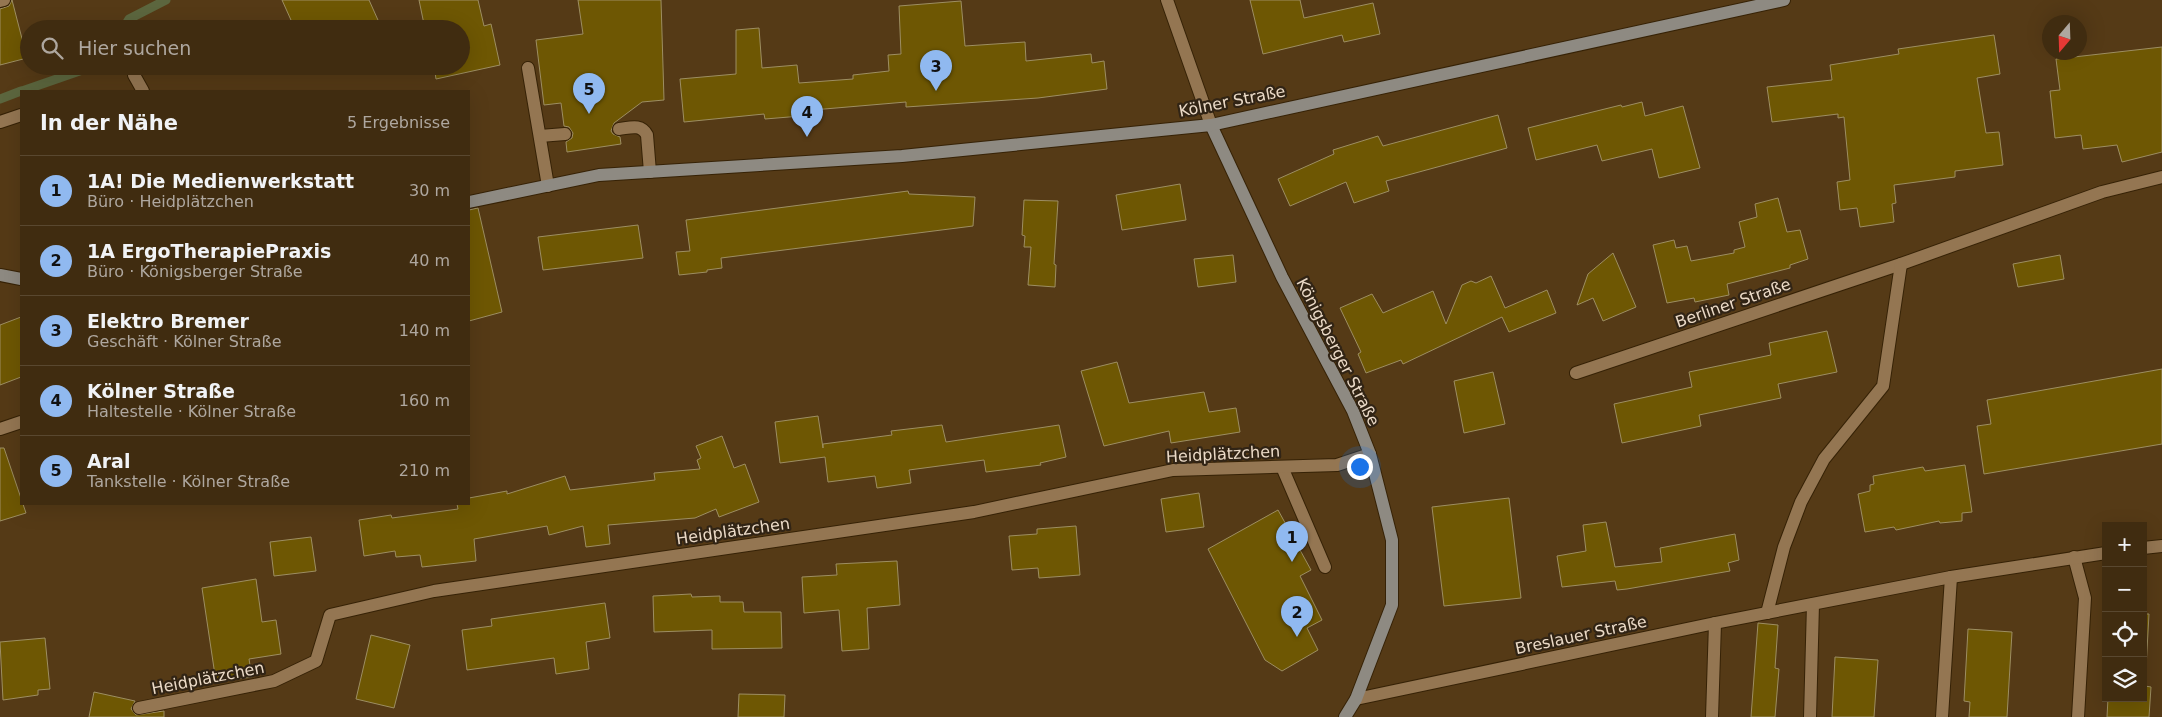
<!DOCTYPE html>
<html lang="de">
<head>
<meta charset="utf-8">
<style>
  body { margin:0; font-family:"DejaVu Sans",sans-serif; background:#4b381e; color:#f1f3f6 }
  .controls { position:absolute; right:15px; bottom:15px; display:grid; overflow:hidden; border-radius:0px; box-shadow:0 5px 20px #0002 }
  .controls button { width:45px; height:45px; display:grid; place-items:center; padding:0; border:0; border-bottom:1px solid #594830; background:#402c10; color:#f1f3f6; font:25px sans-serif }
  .compass { position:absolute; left:2042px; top:15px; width:45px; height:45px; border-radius:50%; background:#402c10; box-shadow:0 5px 20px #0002; rotate:199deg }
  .you { position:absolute; left:1359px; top:466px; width:18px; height:18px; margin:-12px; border:4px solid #fff; border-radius:50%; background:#1a73e8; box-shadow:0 0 0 8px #1a73e833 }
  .badge { display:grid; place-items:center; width:32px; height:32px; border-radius:50%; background:#90b9f0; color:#111; font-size:16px; font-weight:700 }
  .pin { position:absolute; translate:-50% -41px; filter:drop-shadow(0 1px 2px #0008) }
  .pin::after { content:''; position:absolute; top:26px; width:18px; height:15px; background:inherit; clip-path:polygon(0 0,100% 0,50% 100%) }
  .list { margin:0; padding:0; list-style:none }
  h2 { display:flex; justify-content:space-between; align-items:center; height:65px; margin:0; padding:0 20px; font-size:21px }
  h2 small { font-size:16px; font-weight:400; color:#aea79f }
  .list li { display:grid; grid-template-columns:32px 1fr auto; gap:15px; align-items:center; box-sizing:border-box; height:70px; padding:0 20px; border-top:1px solid #594830 }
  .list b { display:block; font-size:19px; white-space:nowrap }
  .list p { margin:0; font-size:16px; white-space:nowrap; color:#aea79f }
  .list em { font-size:16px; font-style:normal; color:#aea79f }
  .icon { flex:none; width:28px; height:28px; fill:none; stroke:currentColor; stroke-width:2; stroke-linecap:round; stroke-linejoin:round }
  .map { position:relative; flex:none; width:2162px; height:717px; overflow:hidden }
  .search { position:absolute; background:#402c10; box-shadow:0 5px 20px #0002; left:20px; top:20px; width:450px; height:55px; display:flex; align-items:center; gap:12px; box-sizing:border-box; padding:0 18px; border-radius:28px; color:#aea79f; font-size:19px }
  .panel { position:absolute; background:#402c10; box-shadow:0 5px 20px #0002; left:20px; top:90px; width:450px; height:415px; border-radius:0px }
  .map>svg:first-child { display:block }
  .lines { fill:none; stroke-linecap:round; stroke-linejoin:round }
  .stream { stroke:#5c663e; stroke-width:9 }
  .building { fill:#6e5703; stroke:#9d8e62 }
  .lane-casing { stroke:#362206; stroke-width:14 }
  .street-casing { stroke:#362206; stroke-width:14 }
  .secondary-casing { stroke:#362206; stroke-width:14 }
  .lane { stroke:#947652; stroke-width:12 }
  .street { stroke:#947652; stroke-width:12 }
  .secondary { stroke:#8e8a82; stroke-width:12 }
  .labels { text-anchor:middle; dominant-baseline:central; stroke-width:4.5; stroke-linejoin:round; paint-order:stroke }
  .street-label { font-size:16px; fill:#ebdac7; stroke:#312415 }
</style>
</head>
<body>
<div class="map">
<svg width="2162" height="717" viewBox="0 0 2162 717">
  <rect width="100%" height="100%" fill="#553a16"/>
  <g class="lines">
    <g class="stream">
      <polyline points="123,29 129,19 166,0"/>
      <polyline points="22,91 94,66"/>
      <polyline points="0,99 21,91"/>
    </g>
  </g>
  <g class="building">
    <polygon points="12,0 27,58 0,65 0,9 9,6"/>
    <polygon points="282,0 369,0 382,29 295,29"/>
    <polygon points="419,0 478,0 484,26 491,24 500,65 436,79 434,66 461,66 461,29 425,29"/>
    <polygon points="578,0 661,0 664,100 642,102 614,123 611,131 613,134 620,137 621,144 567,152 566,142 572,138 573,133 569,127 564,126 561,103 544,105 536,40 583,34"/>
    <polygon points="1250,0 1300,0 1304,18 1373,3 1380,34 1344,42 1342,35 1263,54"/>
    <polygon points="961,1 965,46 1025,42 1026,61 1091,54 1092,63 1104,61 1107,89 1038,98 906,107 906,102 801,111 801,116 765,119 764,114 684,122 680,79 736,74 736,30 759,28 762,68 797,65 799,83 853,79 853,75 889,71 888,55 901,54 899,6"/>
    <polygon points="1994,35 2000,74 1977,78 1986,133 1999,132 2003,165 1955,171 1955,177 1894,185 1896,203 1892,204 1894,222 1860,227 1857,208 1840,210 1837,182 1850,180 1844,117 1838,118 1838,114 1772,122 1767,87 1832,80 1830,65 1899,54 1898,49"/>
    <polygon points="2162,47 2162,152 2122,162 2117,145 2083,149 2081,135 2055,138 2050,91 2060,90 2056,59"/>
    <polygon points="1642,102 1645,116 1683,106 1700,168 1659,178 1652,149 1602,161 1597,145 1536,160 1528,128 1621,105 1622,107"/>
    <polygon points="1498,115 1507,148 1386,181 1389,191 1354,203 1346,182 1290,206 1278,179 1334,154 1333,150 1378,136 1383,146"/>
    <polygon points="1180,184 1186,220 1122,230 1116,195"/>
    <polygon points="908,191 909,194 975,197 973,226 721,258 722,268 707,270 707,272 679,275 676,252 690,251 686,220"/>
    <polygon points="1778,198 1787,232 1800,230 1808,259 1790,265 1790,268 1727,284 1729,295 1695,302 1694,298 1667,303 1653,245 1674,240 1676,248 1687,246 1691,261 1734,253 1734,250 1745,247 1739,222 1757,217 1755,204"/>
    <polygon points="1024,200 1058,201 1054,264 1056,265 1055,287 1028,285 1031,247 1024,247 1025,236 1022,235"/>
    <polygon points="478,208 502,312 469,321 469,210"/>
    <polygon points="638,225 643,258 543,270 538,237"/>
    <polygon points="1613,253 1636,307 1603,321 1593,298 1577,305 1588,274"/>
    <polygon points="1233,255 1236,282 1198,287 1194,259"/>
    <polygon points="2060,255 2064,279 2018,287 2013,264"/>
    <polygon points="1491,276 1505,308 1547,290 1556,313 1509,332 1502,317 1403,364 1401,360 1366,373 1358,354 1361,352 1340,308 1372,294 1383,313 1433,291 1446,324 1462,285 1471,281 1476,283"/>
    <polygon points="21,317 21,377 0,385 0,325"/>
    <polygon points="1827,331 1837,372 1778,384 1781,398 1699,415 1701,426 1622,443 1614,404 1692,387 1689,372 1771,355 1769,343"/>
    <polygon points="1117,362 1129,403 1204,392 1209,412 1236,408 1240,432 1171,443 1169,431 1104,446 1081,371"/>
    <polygon points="2162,369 2162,444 1984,474 1977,426 1991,424 1987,400"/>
    <polygon points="1493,372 1505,424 1464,433 1454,381"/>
    <polygon points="818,416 823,448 823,444 892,435 891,431 942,425 946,442 1059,425 1066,457 1040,463 1041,465 986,472 984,460 909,470 911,483 877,488 875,476 828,482 825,457 780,463 775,422"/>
    <polygon points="722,436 734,468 745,464 759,502 719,517 716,509 695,518 608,525 610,544 586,547 583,526 549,535 547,526 474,539 476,561 422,567 420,555 396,557 395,551 364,556 359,520 391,515 392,518 458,509 457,504 469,504 469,498 507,491 507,494 565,476 570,490 655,480 654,473 700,469 697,460 701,458 696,446"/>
    <polygon points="0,448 4,448 26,513 0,521"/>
    <polygon points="1965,465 1972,512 1962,513 1962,521 1940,523 1939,521 1896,530 1894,527 1865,532 1858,494 1870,491 1870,485 1874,484 1873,476 1923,467 1925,471"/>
    <polygon points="1199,493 1204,527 1166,532 1161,499"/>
    <polygon points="1509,498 1521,598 1444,606 1432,507"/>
    <polygon points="1278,510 1311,570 1300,576 1322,620 1307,628 1318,650 1282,671 1265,660 1208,549"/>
    <polygon points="1606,522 1615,567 1662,562 1660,548 1735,534 1739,560 1728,563 1730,571 1627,589 1617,590 1615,581 1562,587 1557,556 1586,551 1583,525"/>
    <polygon points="1076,526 1080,575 1039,578 1038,568 1012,570 1009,536 1037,534 1037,529"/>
    <polygon points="311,537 316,571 274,576 270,542"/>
    <polygon points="897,561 900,605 867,608 869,649 842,651 839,610 804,613 802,577 837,575 836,564"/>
    <polygon points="256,579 262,622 276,620 281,654 249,659 252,677 216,682 202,588"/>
    <polygon points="691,594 692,597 720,596 720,602 743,602 744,612 781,612 782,648 712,649 712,630 654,632 653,596"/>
    <polygon points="605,603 610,638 586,642 589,669 556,674 554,658 467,670 462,630 492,626 491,619"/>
    <polygon points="2143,614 2149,614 2145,686 2151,687 2149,717 2107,717 2108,698 2143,698"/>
    <polygon points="1758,623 1778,625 1775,668 1779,669 1775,717 1751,717"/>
    <polygon points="1968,629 2012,632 2007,717 1969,717 1970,702 1964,701"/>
    <polygon points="371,635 410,645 394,708 356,699"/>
    <polygon points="45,638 50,689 38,690 38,695 3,700 0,642"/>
    <polygon points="1835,657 1878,660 1874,717 1832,717"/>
    <polygon points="94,692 135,701 131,709 136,715 164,711 164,717 89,717"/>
    <polygon points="739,694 785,695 784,717 738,717"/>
  </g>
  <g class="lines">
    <defs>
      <g id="lane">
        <polyline points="528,68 548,186"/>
        <polyline points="134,75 143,91"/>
        <polyline points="0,122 21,115"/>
        <path d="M 619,129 C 629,128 641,123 647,135 L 650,172"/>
        <polyline points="540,136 565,134"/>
        <polyline points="1282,467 1325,567"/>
        <polyline points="2074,557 2085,598 2078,717"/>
        <polyline points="1810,717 1813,604"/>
        <polyline points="1942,717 1951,577"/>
      </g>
      <g id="street">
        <polyline points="1167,0 1211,125"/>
        <polyline points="0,1 4,0"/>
        <polyline points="1576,373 1901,264 2102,192 2162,177"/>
        <polyline points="0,429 21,422"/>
        <polyline points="2143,548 2162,546"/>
        <polyline points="1767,613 1784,547 1801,502 1824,459 1883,386 1901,264"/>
        <polyline points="1356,699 1715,623 1951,577 2106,553"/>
        <polyline points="139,708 274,681 316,661 330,615 434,591 974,512 1173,470 1337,465 1370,454"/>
        <polyline points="1712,717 1715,623"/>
      </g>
      <g id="secondary">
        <polyline points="1211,125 1282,277 1353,411 1370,454 1392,540 1392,605 1356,699 1345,717"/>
        <polyline points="469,202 599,175 902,156 1211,125 1784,0"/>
        <polyline points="0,275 21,279"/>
      </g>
    </defs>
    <use href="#lane" class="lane-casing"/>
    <use href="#street" class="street-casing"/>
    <use href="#secondary" class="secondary-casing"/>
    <use href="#lane" class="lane"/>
    <use href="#street" class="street"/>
    <use href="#secondary" class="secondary"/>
  </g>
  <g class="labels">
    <g class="street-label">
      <text transform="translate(1232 101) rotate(-11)">Kölner Straße</text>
      <text transform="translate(1733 303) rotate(-19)">Berliner Straße</text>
      <text transform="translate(1338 352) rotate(63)">Königsberger Straße</text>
      <text transform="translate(1223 454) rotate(-3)">Heidplätzchen</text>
      <text transform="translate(733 531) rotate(-8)">Heidplätzchen</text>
      <text transform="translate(1581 635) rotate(-12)">Breslauer Straße</text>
      <text transform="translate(208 678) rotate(-11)">Heidplätzchen</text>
    </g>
  </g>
</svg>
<div class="controls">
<button>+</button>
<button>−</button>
<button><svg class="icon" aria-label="locate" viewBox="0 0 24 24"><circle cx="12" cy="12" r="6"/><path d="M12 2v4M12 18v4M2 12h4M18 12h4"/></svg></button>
<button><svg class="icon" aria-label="layers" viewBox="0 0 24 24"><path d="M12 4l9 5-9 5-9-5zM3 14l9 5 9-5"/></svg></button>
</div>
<svg class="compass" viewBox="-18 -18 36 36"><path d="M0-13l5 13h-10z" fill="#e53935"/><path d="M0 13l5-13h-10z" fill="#aea79f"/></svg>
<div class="you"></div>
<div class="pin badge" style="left:1292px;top:562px">1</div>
<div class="pin badge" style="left:1297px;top:637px">2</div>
<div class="pin badge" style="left:936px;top:91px">3</div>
<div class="pin badge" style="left:807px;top:137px">4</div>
<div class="pin badge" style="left:589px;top:114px">5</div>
<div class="search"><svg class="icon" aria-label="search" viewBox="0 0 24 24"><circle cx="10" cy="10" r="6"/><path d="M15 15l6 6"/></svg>Hier suchen</div>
<section class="panel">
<h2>In der Nähe<small>5 Ergebnisse</small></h2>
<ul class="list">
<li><span class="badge">1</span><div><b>1A! Die Medienwerkstatt</b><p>Büro · Heidplätzchen</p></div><em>30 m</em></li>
<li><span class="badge">2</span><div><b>1A ErgoTherapiePraxis</b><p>Büro · Königsberger Straße</p></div><em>40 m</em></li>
<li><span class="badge">3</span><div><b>Elektro Bremer</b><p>Geschäft · Kölner Straße</p></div><em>140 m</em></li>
<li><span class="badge">4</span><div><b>Kölner Straße</b><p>Haltestelle · Kölner Straße</p></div><em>160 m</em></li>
<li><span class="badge">5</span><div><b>Aral</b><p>Tankstelle · Kölner Straße</p></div><em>210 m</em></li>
</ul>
</section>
</div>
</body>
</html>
